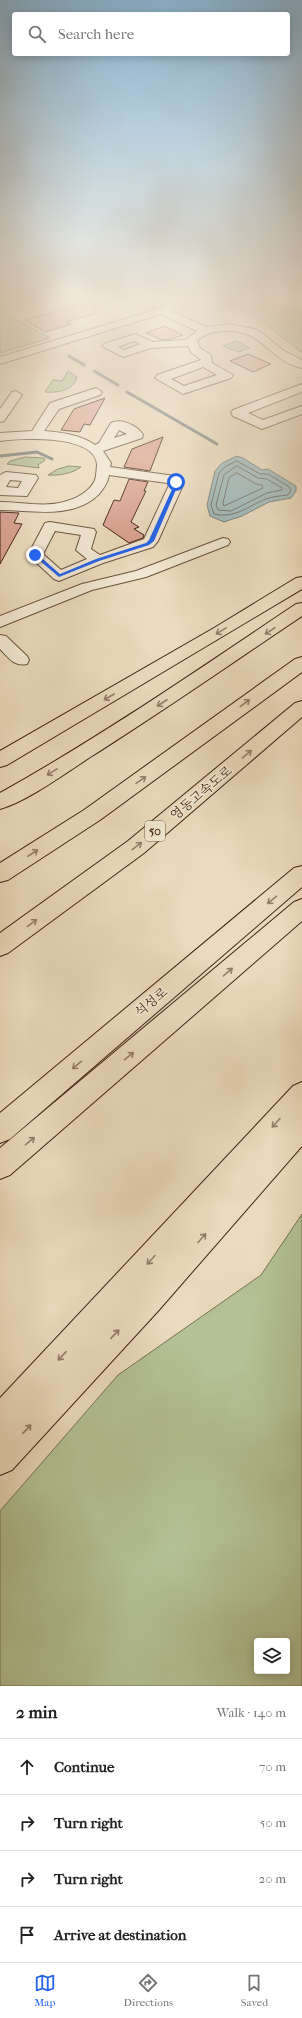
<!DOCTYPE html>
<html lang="en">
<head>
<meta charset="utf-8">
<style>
  body { margin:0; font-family:"IM FELL French Canon","Noto Serif KR",serif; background:#f6f6f6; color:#222 }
  .controls { position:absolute; right:12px; bottom:12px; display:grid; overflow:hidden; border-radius:4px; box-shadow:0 2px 10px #0003 }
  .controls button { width:36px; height:36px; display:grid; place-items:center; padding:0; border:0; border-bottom:1px solid #e0e0e0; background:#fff; color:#222; font:20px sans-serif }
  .stop { position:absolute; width:12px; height:12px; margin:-9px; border:3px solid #2563eb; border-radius:50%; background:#fff }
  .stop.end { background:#2563eb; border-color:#fff; box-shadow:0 1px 4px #0008 }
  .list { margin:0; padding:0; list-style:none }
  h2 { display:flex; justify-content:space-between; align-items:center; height:52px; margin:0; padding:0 16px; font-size:17px }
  h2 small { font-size:13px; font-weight:400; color:#767676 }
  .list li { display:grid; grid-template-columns:26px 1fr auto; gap:12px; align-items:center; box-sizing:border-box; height:56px; padding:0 16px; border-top:1px solid #e0e0e0 }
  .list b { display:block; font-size:15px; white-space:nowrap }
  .list em { font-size:13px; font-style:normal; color:#767676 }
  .icon { flex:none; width:22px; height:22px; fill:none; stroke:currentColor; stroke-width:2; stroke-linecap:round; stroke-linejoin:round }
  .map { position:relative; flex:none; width:302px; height:1686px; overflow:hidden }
  .search { position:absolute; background:#fff; box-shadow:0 2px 10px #0003; left:12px; right:12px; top:12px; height:44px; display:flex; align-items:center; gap:10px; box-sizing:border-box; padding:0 14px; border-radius:4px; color:#767676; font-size:15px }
  .sheet { height:276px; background:#fff }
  nav { display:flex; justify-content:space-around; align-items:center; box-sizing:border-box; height:56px; border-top:1px solid #e0e0e0; background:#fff; font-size:11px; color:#767676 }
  nav a { display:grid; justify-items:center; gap:2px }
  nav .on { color:#2563eb }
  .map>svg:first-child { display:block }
  .green { fill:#b3c194; stroke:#787254; fill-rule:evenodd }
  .water { fill:#9bb8ba; stroke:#767c77 }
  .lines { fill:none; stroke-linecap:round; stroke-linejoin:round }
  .shore { stroke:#6c6e66; stroke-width:1 }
  .stream { stroke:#767c77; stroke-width:3 }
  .building { fill:#daa391; stroke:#3e2313 }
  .minor-casing { stroke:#69513d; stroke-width:2 }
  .highway-casing { stroke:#3e2313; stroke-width:2 }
  .minor { fill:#f2e7d3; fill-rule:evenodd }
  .highway { fill:#ebdabc; fill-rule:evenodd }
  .oneway { stroke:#947e68 }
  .route { fill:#2563eb }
  .labels { text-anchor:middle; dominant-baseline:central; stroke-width:3.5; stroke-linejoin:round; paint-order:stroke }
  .shield { fill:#f2e7d3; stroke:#745e4d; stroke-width:1 }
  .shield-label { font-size:12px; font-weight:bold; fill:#3e2313 }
  .street-label { font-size:13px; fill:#3e2313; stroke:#f2e7d3 }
</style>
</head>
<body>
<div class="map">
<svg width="302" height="1686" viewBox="0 0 302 1686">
  <rect width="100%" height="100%" fill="#ebdabc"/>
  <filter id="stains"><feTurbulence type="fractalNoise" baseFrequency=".005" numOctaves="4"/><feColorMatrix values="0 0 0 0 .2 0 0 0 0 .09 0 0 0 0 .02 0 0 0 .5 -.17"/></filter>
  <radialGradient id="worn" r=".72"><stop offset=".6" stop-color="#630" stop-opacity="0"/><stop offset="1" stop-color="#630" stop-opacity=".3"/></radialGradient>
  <g class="green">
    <polygon points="217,300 258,300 302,312 302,353 264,323"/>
    <polygon points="0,311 50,338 0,353"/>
    <polygon points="236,341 250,348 239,352 223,346"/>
    <path d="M 68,371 L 77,377 C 74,391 56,393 45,392 L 53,380 L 62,381 Z"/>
    <polygon points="25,457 44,458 45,460 38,465 39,468 7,464 10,461"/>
    <path d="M 69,466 L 81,467 C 73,473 59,476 48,475 L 58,469 Z"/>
    <path d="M 302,1214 L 302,1686 L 0,1686 L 0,1511 L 118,1375 L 261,1275 ZM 257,1641 L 287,1641 L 287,1671 L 257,1671 Z"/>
  </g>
  <polygon class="water" points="237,456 243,458 262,470 268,469 296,486 296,491 291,498 269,502 242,516 224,522 210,516 207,505 215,471 222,463"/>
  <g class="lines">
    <g class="shore">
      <path d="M 237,461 L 260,474 L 268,474 L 288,486 L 291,490 L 288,495 C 281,496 273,496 266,499 C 248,506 235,519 214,514 L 211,505 L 219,473 L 225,467 Z"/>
      <polygon points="237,466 258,478 267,479 282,488 282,490 267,493 231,511 218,510 216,505 224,475"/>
      <polygon points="237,473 256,484 262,485 263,488 224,506 223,503 229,478"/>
    </g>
    <g class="stream">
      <polyline points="69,356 84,365"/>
      <polyline points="94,371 118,385"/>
      <polyline points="127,392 217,444"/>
      <polyline points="0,456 37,452 52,459"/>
    </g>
  </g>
  <g class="building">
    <polygon points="93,300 97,313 66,322 71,324 45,332 25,320"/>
    <polygon points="164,326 183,335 171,339 162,340 146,333"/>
    <polygon points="248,354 271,364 253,372 230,361"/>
    <polygon points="105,398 90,425 84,424 80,432 61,430 74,409"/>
    <polygon points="163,437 150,471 124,467 132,449"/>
    <polygon points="129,479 148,482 144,491 146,491 131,522 139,527 134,529 144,535 143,538 129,543 103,525 114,500 120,501"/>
    <polygon points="0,512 19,513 14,523 22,524 0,564"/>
  </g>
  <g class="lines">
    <defs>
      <g id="minor">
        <path d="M 179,300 L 194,300 L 170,311 L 207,327 L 230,324 L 258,330 L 284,351 L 302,360 L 302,368 C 267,360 264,328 222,331 C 213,332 203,334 197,341 L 200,348 L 211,355 L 212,363 L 233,375 L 231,378 L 183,394 L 155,378 L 157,375 L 201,360 L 191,352 L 188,346 L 151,348 L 123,357 L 102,346 L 104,344 L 135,334 L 152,342 L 186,340 L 197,331 L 161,314 L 0,364 L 0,357 L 145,313 ZM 134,341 L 140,344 L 124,350 L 118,347 ZM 203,367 L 217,375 L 184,386 L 171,379 Z"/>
        <polygon points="302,384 302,392 248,413 263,420 302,406 302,414 262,429 233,416 231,413 233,410"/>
        <path d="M 96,388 L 102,392 L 100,395 L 59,409 L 44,431 C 61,432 81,435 95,445 L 99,443 L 111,423 C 121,418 137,425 143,435 L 142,438 L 103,451 L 111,463 L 110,467 L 175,476 L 181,479 L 183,485 L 158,541 L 153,547 L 103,563 L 59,581 L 54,579 L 28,555 L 45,523 L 50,522 L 94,529 L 96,532 L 91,549 L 100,555 L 144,539 L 169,485 L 167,483 L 109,475 C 108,482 104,488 99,494 C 73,520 33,510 0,510 L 0,502 C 22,502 46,508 67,501 C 78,498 94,489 96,476 C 96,473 97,468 97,464 C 94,434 20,438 0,441 L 0,433 L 32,431 L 50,403 ZM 119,430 L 127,434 L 114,438 ZM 55,531 L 81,535 L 76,550 L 87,559 L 61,570 L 43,554 Z"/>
        <polygon points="16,391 22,395 4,421 0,422 0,409 12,392"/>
        <path d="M 6,472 L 36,475 L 38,478 L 27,496 L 0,495 L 0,475 ZM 10,480 L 22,481 L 18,488 L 6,487 Z"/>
        <polygon points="223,538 228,539 230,542 228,545 146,577 92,590 0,627 0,616 82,584 136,571"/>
        <path d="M 0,635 L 6,636 L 27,656 L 29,660 L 27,664 C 14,667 8,657 0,649 Z"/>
      </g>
      <g id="highway">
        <polygon points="302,577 302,589 7,765 0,767 0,751 214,628 296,578"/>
        <path d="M 302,603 L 302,616 C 232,663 163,711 92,756 C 67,772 28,801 0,809 L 0,793 C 102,736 199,669 296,604 Z"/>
        <polygon points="302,657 302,672 100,820 8,880 0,882 0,863 84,810 295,659"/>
        <polygon points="302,701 302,717 144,853 8,953 0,956 0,933 128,841 295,703"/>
        <polygon points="302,866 302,887 10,1139 0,1143 0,1113 294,868"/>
        <polygon points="302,899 302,921 10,1175 0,1179 0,1148 294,902"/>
        <polygon points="302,1082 302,1146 158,1311 12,1470 0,1475 0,1398 293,1086"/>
      </g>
    </defs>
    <use href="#minor" class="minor-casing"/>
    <use href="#highway" class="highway-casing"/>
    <use href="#minor" class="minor"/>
    <use href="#highway" class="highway"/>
  </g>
  <defs><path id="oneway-shaft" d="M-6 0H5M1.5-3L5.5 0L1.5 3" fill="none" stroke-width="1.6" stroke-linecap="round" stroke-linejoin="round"/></defs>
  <g class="oneway">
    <use href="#oneway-shaft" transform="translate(221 631) rotate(149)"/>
    <use href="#oneway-shaft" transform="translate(270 631) rotate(146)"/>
    <use href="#oneway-shaft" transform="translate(109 697) rotate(150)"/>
    <use href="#oneway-shaft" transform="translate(162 703) rotate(147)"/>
    <use href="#oneway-shaft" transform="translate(245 703) rotate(-37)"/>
    <use href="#oneway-shaft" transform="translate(247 754) rotate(-40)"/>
    <use href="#oneway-shaft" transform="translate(52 772) rotate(148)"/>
    <use href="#oneway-shaft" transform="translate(141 780) rotate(-35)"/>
    <use href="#oneway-shaft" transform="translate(137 846) rotate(-38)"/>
    <use href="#oneway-shaft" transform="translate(33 853) rotate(-33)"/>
    <use href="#oneway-shaft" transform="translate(272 900) rotate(140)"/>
    <use href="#oneway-shaft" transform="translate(32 923) rotate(-36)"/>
    <use href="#oneway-shaft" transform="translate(228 972) rotate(-41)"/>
    <use href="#oneway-shaft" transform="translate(129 1056) rotate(-40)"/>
    <use href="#oneway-shaft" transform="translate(77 1065) rotate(140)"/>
    <use href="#oneway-shaft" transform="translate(276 1123) rotate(132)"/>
    <use href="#oneway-shaft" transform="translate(30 1141) rotate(-40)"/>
    <use href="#oneway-shaft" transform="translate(202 1238) rotate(-48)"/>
    <use href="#oneway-shaft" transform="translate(151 1260) rotate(132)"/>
    <use href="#oneway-shaft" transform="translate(115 1334) rotate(-47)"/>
    <use href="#oneway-shaft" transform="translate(62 1356) rotate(133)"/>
    <use href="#oneway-shaft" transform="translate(27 1429) rotate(-47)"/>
  </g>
  <linearGradient id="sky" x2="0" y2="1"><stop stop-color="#89b6d6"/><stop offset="0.56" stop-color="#f6eee1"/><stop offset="1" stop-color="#f6eee1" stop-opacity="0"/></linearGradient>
  <rect width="302" height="536" fill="url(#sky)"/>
  <polygon class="route" points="176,481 178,485 154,541 149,545 99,561 59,577 33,555 37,554 60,574 96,559 146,543 149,540 174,485 173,482"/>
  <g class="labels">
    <rect class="shield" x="145" y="821" width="20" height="20" rx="3"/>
    <g class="shield-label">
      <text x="155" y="831">50</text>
    </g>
    <g class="street-label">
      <text transform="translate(201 793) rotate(-40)">영동고속도로</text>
      <text transform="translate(151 1002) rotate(-40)">석성로</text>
    </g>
  </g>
  <rect width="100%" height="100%" filter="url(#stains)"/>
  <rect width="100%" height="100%" fill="url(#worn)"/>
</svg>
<div class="controls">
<button><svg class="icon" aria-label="layers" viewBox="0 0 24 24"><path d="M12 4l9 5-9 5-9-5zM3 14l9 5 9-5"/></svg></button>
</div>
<div class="stop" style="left:176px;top:482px"></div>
<div class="stop end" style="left:35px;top:555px"></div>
<div class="search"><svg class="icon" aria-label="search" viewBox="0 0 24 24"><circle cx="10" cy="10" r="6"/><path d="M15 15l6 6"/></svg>Search here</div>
</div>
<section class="sheet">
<h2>2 min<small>Walk · 140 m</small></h2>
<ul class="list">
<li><svg class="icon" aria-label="ahead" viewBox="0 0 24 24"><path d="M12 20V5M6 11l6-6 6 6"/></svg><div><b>Continue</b></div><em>70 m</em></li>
<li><svg class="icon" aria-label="right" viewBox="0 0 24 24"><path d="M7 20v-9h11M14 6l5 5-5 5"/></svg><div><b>Turn right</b></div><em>50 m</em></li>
<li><svg class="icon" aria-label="right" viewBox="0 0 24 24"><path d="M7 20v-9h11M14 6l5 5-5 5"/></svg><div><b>Turn right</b></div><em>20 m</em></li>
<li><svg class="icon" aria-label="arrive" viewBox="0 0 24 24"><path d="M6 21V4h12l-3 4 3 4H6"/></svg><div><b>Arrive at destination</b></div></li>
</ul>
</section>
<nav>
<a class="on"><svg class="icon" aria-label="map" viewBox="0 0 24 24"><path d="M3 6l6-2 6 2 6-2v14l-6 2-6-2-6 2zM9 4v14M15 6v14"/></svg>Map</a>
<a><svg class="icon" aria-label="directions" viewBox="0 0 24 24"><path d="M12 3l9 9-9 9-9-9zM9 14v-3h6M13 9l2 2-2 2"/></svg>Directions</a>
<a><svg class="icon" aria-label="saved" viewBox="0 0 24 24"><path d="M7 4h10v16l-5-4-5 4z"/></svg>Saved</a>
</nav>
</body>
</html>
